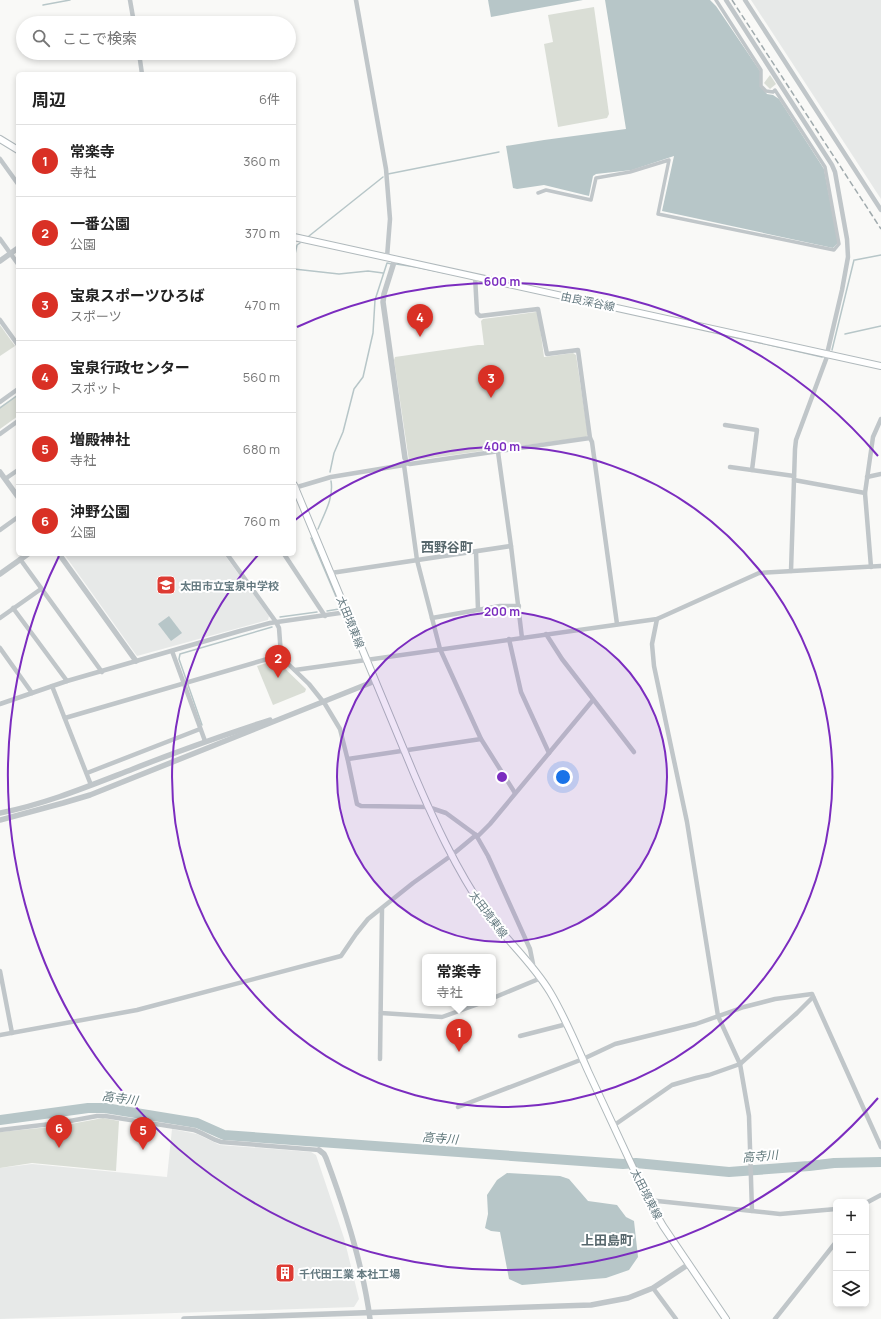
<!DOCTYPE html>
<html lang="ja">
<head>
<meta charset="utf-8">
<style>
  body { margin:0; font-family:Manrope,"Noto Sans JP",sans-serif; background:#f6f6f6; color:#222 }
  .controls { position:absolute; right:12px; bottom:12px; display:grid; overflow:hidden; border-radius:6px; box-shadow:0 2px 6px #0003 }
  .controls button { width:36px; height:36px; display:grid; place-items:center; padding:0; border:0; border-bottom:1px solid #e0e0e0; background:#fff; color:#222; font:20px sans-serif }
  .you { position:absolute; left:563px; top:777px; width:14px; height:14px; margin:-10px; border:3px solid #fff; border-radius:50%; background:#1a73e8; box-shadow:0 0 0 6px #1a73e833 }
  .badge { display:grid; place-items:center; width:26px; height:26px; border-radius:50%; background:#d93025; color:#fff; font-size:13px; font-weight:700 }
  .pin { position:absolute; translate:-50% -33px; filter:drop-shadow(0 1px 2px #0008) }
  .pin::after { content:''; position:absolute; top:21px; width:14px; height:12px; background:inherit; clip-path:polygon(0 0,100% 0,50% 100%) }
  .popup { position:absolute; left:422px; top:954px; width:74px; height:52px; box-sizing:border-box; display:grid; place-content:center; border-radius:6px; background:#fff; filter:drop-shadow(0 1px 3px #0005); font-size:13px; white-space:nowrap; color:#767676 }
  .popup b { font-size:15px; color:#222 }
  .popup::after { content:''; position:absolute; left:50%; top:100%; margin-left:-8px; border:8px solid transparent; border-top-color:#fff }
  .list { margin:0; padding:0; list-style:none }
  h2 { display:flex; justify-content:space-between; align-items:center; height:52px; margin:0; padding:0 16px; font-size:17px }
  h2 small { font-size:13px; font-weight:400; color:#767676 }
  .list li { display:grid; grid-template-columns:26px 1fr auto; gap:12px; align-items:center; box-sizing:border-box; height:72px; padding:0 16px; border-top:1px solid #e0e0e0 }
  .list b { display:block; font-size:15px; white-space:nowrap }
  .list p { margin:0; font-size:13px; white-space:nowrap; color:#767676 }
  .list em { font-size:13px; font-style:normal; color:#767676 }
  .icon { flex:none; width:22px; height:22px; fill:none; stroke:currentColor; stroke-width:2; stroke-linecap:round; stroke-linejoin:round }
  .map { position:relative; flex:none; width:881px; height:1319px; overflow:hidden }
  .search { position:absolute; background:#fff; box-shadow:0 2px 6px #0003; left:16px; top:16px; width:280px; height:44px; display:flex; align-items:center; gap:10px; box-sizing:border-box; padding:0 14px; border-radius:22px; color:#767676; font-size:15px }
  .panel { position:absolute; background:#fff; box-shadow:0 2px 6px #0003; left:16px; top:72px; width:280px; height:484px; border-radius:6px }
  .map>svg:first-child { display:block }
  .built { fill:#e7e9e8 }
  .green { fill:#daded6 }
  .water { fill:#b7c6c8 }
  .lines { fill:none; stroke-linecap:round; stroke-linejoin:round }
  .stream { stroke:#b7c6c8; stroke-width:1.5 }
  .river { stroke:#b7c6c8; stroke-width:10 }
  .secondary-casing { stroke:#b0b9bc; stroke-width:8 }
  .pedestrian { stroke:#c0c6c9; stroke-width:3.5 }
  .minor { stroke:#c0c6c9; stroke-width:4.5 }
  .tertiary { stroke:#c0c6c9; stroke-width:5.5 }
  .secondary { stroke:#fff; stroke-width:6 }
  .rail { stroke:#a0aaad; stroke-width:1.5; stroke-dasharray:6 3; stroke-linecap:butt }
  .ring { fill:none; stroke:#7b2cbf; stroke-width:2 }
  .labels { text-anchor:middle; dominant-baseline:central; stroke-width:4; stroke-linejoin:round; paint-order:stroke }
  .street-label { font-size:11px; fill:#657a81; stroke:#fff }
  .poi-label { font-size:11px; font-weight:bold; fill:#657a81; stroke:#fff; text-anchor:start }
  .water-label { font-size:12px; font-style:italic; fill:#60787b; stroke:#fff }
  .quarter-label { font-size:13px; font-weight:bold; fill:#57676c; stroke:#fff }
  .centre { fill:#7b2cbf; stroke:#fff; stroke-width:2 }
  .ring-label { font-size:12px; text-anchor:middle; font-weight:bold; fill:#7b2cbf; stroke:#fff; stroke-width:4; stroke-linejoin:round; paint-order:stroke }
</style>
</head>
<body>
<div class="map">
<svg width="881" height="1319" viewBox="0 0 881 1319">
  <rect width="100%" height="100%" fill="#f9f9f7"/>
  <g class="built">
    <polygon points="751,0 881,0 881,199"/>
    <polygon points="64,554 224,554 269,616 268,620 137,656"/>
    <polygon points="172,1129 197,1134 220,1145 311,1152 316,1155 344,1238 359,1299 354,1307 0,1319 0,1168 32,1164 167,1177"/>
  </g>
  <g class="green">
    <polygon points="594,7 609,114 607,118 558,127 544,44 553,42 548,15"/>
    <polygon points="770,75 776,84 770,89 764,83"/>
    <polygon points="536,312 538,313 544,357 573,353 576,355 588,435 586,437 409,461 394,360 395,357 478,345 484,345 481,321 483,319"/>
    <polygon points="0,325 15,346 0,356"/>
    <polygon points="18,394 18,416 0,429 0,407"/>
    <polygon points="276,660 306,689 305,692 273,705 257,666"/>
    <polygon points="103,1118 119,1121 116,1171 32,1163 0,1168 0,1132 60,1126"/>
  </g>
  <g class="water">
    <polygon points="488,0 583,0 491,17"/>
    <polygon points="605,0 710,0 716,6 760,71 760,85 767,94 773,95 779,99 824,169 838,243 833,248 662,211 674,156 632,170 596,174 593,176 589,196 544,185 517,189 513,188 506,146 544,140 626,129"/>
    <polygon points="169,616 182,633 171,641 158,624"/>
    <polygon points="507,1173 560,1176 569,1179 588,1201 617,1205 626,1217 634,1221 638,1257 629,1270 606,1278 522,1285 509,1279 500,1232 491,1231 485,1228 488,1214 487,1195 497,1180"/>
  </g>
  <g class="lines">
    <g class="stream">
      <polyline points="43,5 70,0"/>
      <polyline points="388,174 499,152"/>
      <polyline points="309,236 383,177"/>
      <polyline points="294,259 297,245 300,243"/>
      <polyline points="855,260 881,255"/>
      <polyline points="396,264 416,267 445,273"/>
      <polyline points="294,269 339,274 368,271 383,273"/>
      <polyline points="845,334 881,326"/>
      <polyline points="730,336 822,357"/>
      <polyline points="832,350 854,260"/>
      <polyline points="0,408 18,395"/>
      <polyline points="330,472 334,453 343,432 354,389 363,377 373,333 375,300 387,263 392,264"/>
      <path d="M 318,529 C 324,514 334,498 331,481"/>
      <polyline points="311,538 340,606 339,609 327,611"/>
      <polyline points="280,617 317,612"/>
      <polyline points="202,725 179,659 180,654 272,627"/>
    </g>
    <polyline class="river" points="0,1120 88,1108 105,1108 197,1123 224,1135 623,1164 636,1163 729,1172 809,1166 834,1163 881,1162"/>
    <defs>
      <g id="secondary">
        <polyline points="0,139 18,150"/>
        <polyline points="294,237 881,366"/>
        <path d="M 294,485 L 414,774 C 434,821 456,869 485,911 C 505,939 532,962 550,992 C 565,1017 576,1044 588,1071 C 608,1114 628,1157 648,1200 L 663,1226 L 726,1319"/>
      </g>
    </defs>
    <use href="#secondary" class="secondary-casing"/>
    <polyline class="pedestrian" points="538,193 546,190 591,200 596,178 630,172 669,160 658,214 834,250 839,244 825,167 775,90 773,92 766,91 761,86 761,70 716,0"/>
    <g class="minor">
      <polyline points="130,0 134,23"/>
      <polyline points="356,0 386,169 390,219 387,257"/>
      <polyline points="726,0 832,165 835,172 847,239 848,257 842,290 827,354"/>
      <polyline points="745,0 881,210"/>
      <polyline points="139,53 142,74"/>
      <polyline points="0,159 18,184"/>
      <polyline points="0,239 18,264"/>
      <polyline points="0,320 18,345"/>
      <polyline points="0,402 18,389"/>
      <polyline points="725,425 757,430 752,470"/>
      <polyline points="0,434 18,421"/>
      <polyline points="590,438 592,442 617,624"/>
      <polyline points="498,452 511,546 522,638"/>
      <polyline points="405,458 407,463 410,464 590,438 578,350 547,354 538,309 480,316 477,313 475,276"/>
      <polyline points="407,463 404,465 417,560 440,649 481,739 515,793"/>
      <polyline points="730,467 794,476"/>
      <polyline points="867,477 881,474"/>
      <polyline points="5,479 18,470"/>
      <polyline points="794,480 865,493"/>
      <polyline points="294,488 331,477 404,465"/>
      <polyline points="0,530 18,517"/>
      <polyline points="476,552 478,610"/>
      <polyline points="227,554 276,622 279,628 281,655 284,660 309,684 325,704 340,729 348,761 357,804 361,806 428,807 446,813 476,835 488,856 530,949 533,964 532,968"/>
      <polyline points="284,554 325,616"/>
      <polyline points="20,559 102,672"/>
      <polyline points="871,567 865,493 873,437 881,419"/>
      <polyline points="791,571 795,449 796,440 828,354"/>
      <polyline points="331,573 511,546"/>
      <polyline points="13,608 67,681"/>
      <polyline points="0,618 41,589"/>
      <polyline points="432,618 500,606 519,606"/>
      <polyline points="657,619 652,644 654,666 687,822 718,1016 740,1064 749,1116 752,1211"/>
      <polyline points="546,634 562,659 634,752"/>
      <polyline points="509,639 521,692 549,753"/>
      <polyline points="0,648 32,693"/>
      <polyline points="172,651 205,741"/>
      <polyline points="295,670 657,619 759,573 881,566"/>
      <polyline points="52,686 91,785"/>
      <polyline points="0,704 67,681 240,631 270,623 347,612"/>
      <polyline points="65,718 281,655"/>
      <polyline points="348,759 481,739"/>
      <polyline points="87,773 200,729"/>
      <polyline points="477,837 490,824 593,700"/>
      <polyline points="0,971 12,1033"/>
      <polyline points="493,998 541,978"/>
      <polyline points="381,1013 442,1017 481,1003"/>
      <polyline points="0,1035 137,1010 341,956 356,934 368,919 413,883 452,855 476,835"/>
      <polyline points="520,1036 567,1024"/>
      <polyline points="380,1059 382,909"/>
      <polyline points="458,1107 583,1059 615,1044 696,1024 744,1007 775,999 812,994 881,1147"/>
      <polyline points="613,1126 672,1085 696,1078 709,1075 740,1064 797,1013 813,997"/>
      <path d="M 0,1130 L 59,1123 L 97,1116 L 105,1116 L 194,1130 C 203,1133 211,1139 221,1142 L 319,1150"/>
      <polyline points="648,1200 780,1214 836,1209"/>
      <polyline points="866,1203 881,1195"/>
      <polyline points="653,1288 676,1319"/>
      <polyline points="775,1319 836,1242"/>
    </g>
    <g class="tertiary">
      <polyline points="395,259 384,294 383,302 405,458"/>
      <polyline points="0,261 18,248"/>
      <polyline points="0,472 18,497"/>
      <polyline points="59,554 136,661"/>
      <polyline points="0,574 28,554"/>
      <path d="M 0,813 C 46,804 89,786 133,769 C 178,751 224,735 270,720"/>
      <polyline points="0,820 63,803 90,795 375,681"/>
      <path d="M 319,1150 L 324,1154 L 326,1158 C 345,1209 363,1265 370,1319"/>
      <polyline points="184,1319 591,1305 628,1298 653,1288 689,1264"/>
    </g>
    <use href="#secondary" class="secondary"/>
    <polyline class="rail" points="732,0 881,229"/>
  </g>
  <circle cx="502" cy="777" r="165" fill="#7b2cbf" fill-opacity=".12"/>
  <g class="ring">
    <circle cx="502" cy="777" r="165"/>
    <path d="M294 521A330 330 0 1 1 259 554"/>
    <path d="M878 1098A495 495 0 0 1 59 556M297 327A495 495 0 0 1 878 456"/>
  </g>
  <defs>
    <symbol id="school-square" viewBox="-11 -11 22 22"><rect x="-9" y="-9" width="18" height="18" rx="4" fill="#dd3b33" stroke="#fff"/><path d="M0-5L7-2L0 1L-7-2ZM-4 1L0 2.5L4 1V4Q0 6-4 4Z" fill="#fff"/></symbol>
    <symbol id="building-square" viewBox="-11 -11 22 22"><rect x="-9" y="-9" width="18" height="18" rx="4" fill="#dd3b33" stroke="#fff"/><path d="M-4-6H4V6H1V3H-1V6H-4ZM-2.5-4.3h1.7v1.8h-1.7ZM.8-4.3h1.7v1.8H.8ZM-2.5-1h1.7V.8h-1.7ZM.8-1h1.7V.8H.8Z" fill="#fff"/></symbol>
  </defs>
  <g fill-rule="evenodd">
    <use href="#school-square" x="155" y="574" width="22" height="22"/>
    <use href="#building-square" x="274" y="1262" width="22" height="22"/>
  </g>
  <g class="labels">
    <g class="street-label">
      <text transform="translate(588 301) rotate(12)">由良深谷線</text>
      <text transform="translate(351 622) rotate(68)">太田境東線</text>
      <text transform="translate(489 914) rotate(53)">太田境東線</text>
      <text transform="translate(647 1194) rotate(63)">太田境東線</text>
    </g>
    <g class="poi-label">
      <text x="180" y="585">太田市立宝泉中学校</text>
      <text x="299" y="1273">千代田工業 本社工場</text>
    </g>
    <g class="water-label">
      <text transform="translate(120 1098) rotate(8)">高寺川</text>
      <text transform="translate(440 1138) rotate(4)">高寺川</text>
      <text transform="translate(760 1156) rotate(-5)">高寺川</text>
    </g>
    <g class="quarter-label">
      <text x="447" y="547">西野谷町</text>
      <text x="607" y="1240">上田島町</text>
    </g>
  </g>
  <circle cx="502" cy="777" r="6" class="centre"/>
  <g class="ring-label">
    <text x="502" y="286">600 m</text>
    <text x="502" y="451">400 m</text>
    <text x="502" y="616">200 m</text>
  </g>
</svg>
<div class="controls">
<button>+</button>
<button>−</button>
<button><svg class="icon" aria-label="layers" viewBox="0 0 24 24"><path d="M12 4l9 5-9 5-9-5zM3 14l9 5 9-5"/></svg></button>
</div>
<div class="you"></div>
<div class="pin badge" style="left:459px;top:1052px">1</div>
<div class="popup"><b>常楽寺</b>寺社</div>
<div class="pin badge" style="left:278px;top:678px">2</div>
<div class="pin badge" style="left:491px;top:398px">3</div>
<div class="pin badge" style="left:420px;top:337px">4</div>
<div class="pin badge" style="left:143px;top:1150px">5</div>
<div class="pin badge" style="left:59px;top:1148px">6</div>
<div class="search"><svg class="icon" aria-label="search" viewBox="0 0 24 24"><circle cx="10" cy="10" r="6"/><path d="M15 15l6 6"/></svg>ここで検索</div>
<section class="panel">
<h2>周辺<small>6件</small></h2>
<ul class="list">
<li><span class="badge">1</span><div><b>常楽寺</b><p>寺社</p></div><em>360 m</em></li>
<li><span class="badge">2</span><div><b>一番公園</b><p>公園</p></div><em>370 m</em></li>
<li><span class="badge">3</span><div><b>宝泉スポーツひろば</b><p>スポーツ</p></div><em>470 m</em></li>
<li><span class="badge">4</span><div><b>宝泉行政センター</b><p>スポット</p></div><em>560 m</em></li>
<li><span class="badge">5</span><div><b>増殿神社</b><p>寺社</p></div><em>680 m</em></li>
<li><span class="badge">6</span><div><b>沖野公園</b><p>公園</p></div><em>760 m</em></li>
</ul>
</section>
</div>
</body>
</html>
